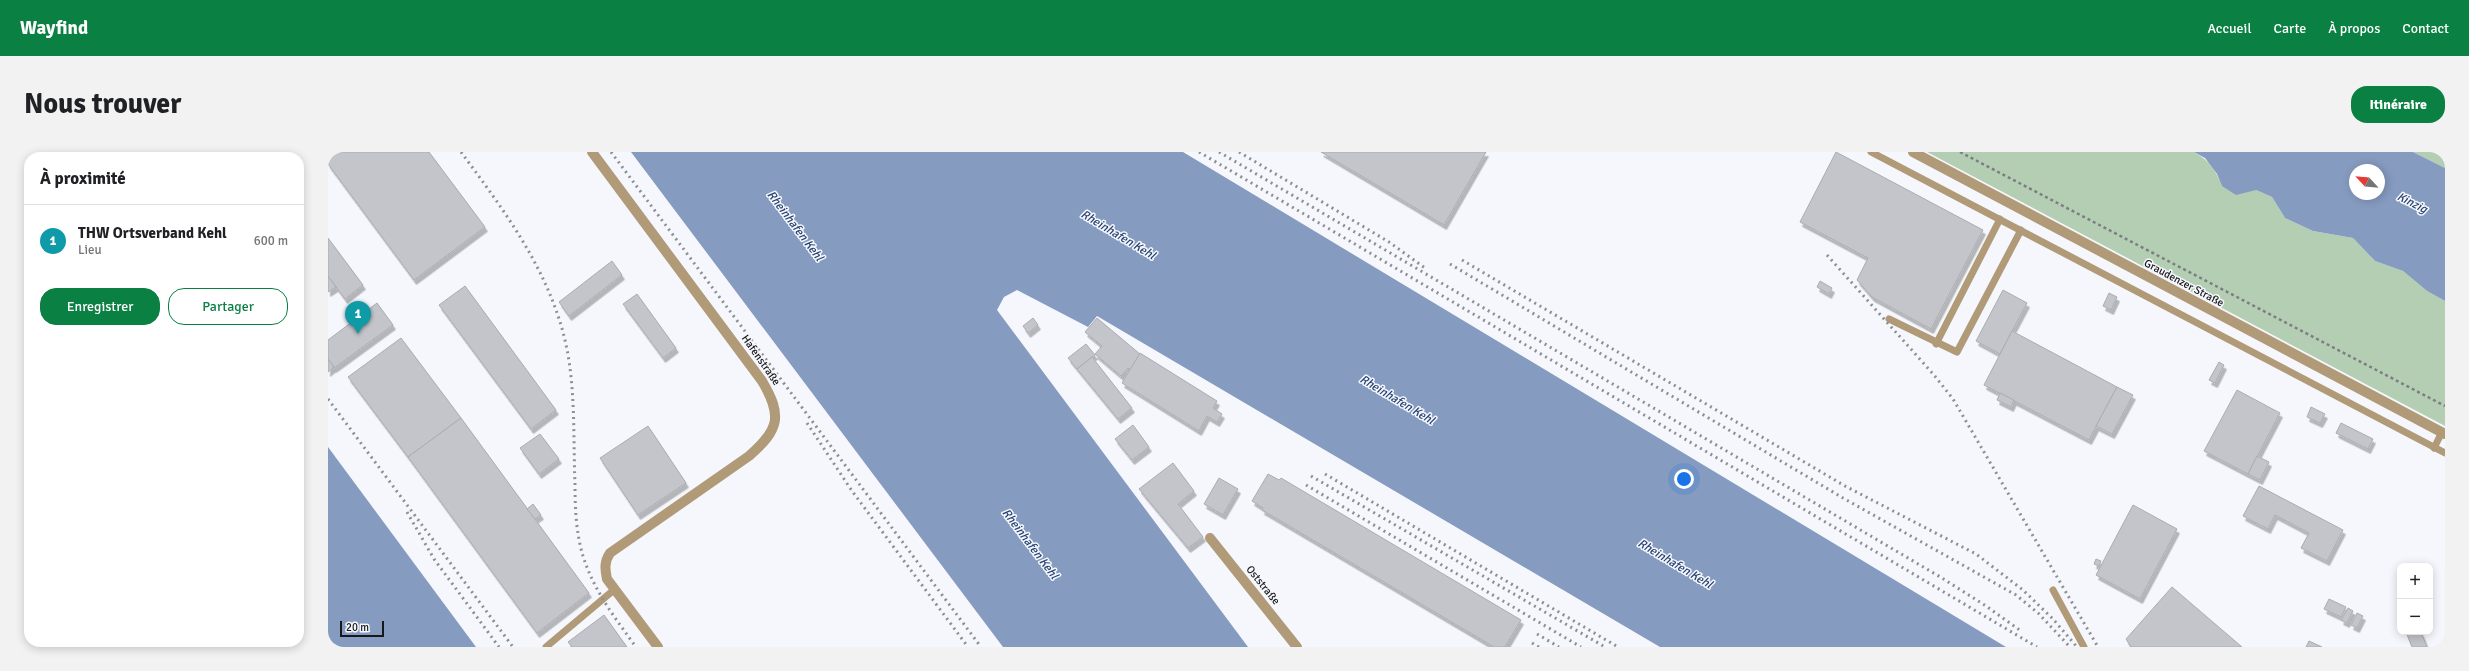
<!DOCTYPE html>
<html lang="fr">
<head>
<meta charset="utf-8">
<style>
  body { margin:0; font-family:Signika,sans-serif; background:#f2f2f2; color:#202124 }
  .controls { position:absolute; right:12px; bottom:12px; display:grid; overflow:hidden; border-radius:8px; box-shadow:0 2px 10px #0003 }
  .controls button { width:36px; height:36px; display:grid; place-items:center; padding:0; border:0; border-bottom:1px solid #e0e0e0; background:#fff; color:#202124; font:20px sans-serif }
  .compass { position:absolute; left:2021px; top:12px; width:36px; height:36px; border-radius:50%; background:#fff; box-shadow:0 2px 10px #0003; rotate:296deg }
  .scale { position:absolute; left:12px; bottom:10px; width:44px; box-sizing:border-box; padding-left:4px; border:2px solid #18181a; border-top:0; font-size:11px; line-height:14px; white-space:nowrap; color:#18181a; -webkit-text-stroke:3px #f5f7fc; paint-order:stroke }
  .you { position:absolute; left:1356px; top:327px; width:14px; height:14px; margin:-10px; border:3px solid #fff; border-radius:50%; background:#1a73e8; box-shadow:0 0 0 6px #1a73e833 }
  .badge { display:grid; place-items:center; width:26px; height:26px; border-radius:50%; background:#0b8043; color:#fff; font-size:13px; font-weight:700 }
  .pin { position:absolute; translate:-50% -33px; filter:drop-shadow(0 1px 2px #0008) }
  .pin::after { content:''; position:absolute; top:21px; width:14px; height:12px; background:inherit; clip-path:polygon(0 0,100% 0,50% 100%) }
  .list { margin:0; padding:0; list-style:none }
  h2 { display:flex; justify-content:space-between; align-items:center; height:52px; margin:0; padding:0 16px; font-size:17px }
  h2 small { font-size:13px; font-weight:400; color:#757577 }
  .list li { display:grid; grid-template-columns:26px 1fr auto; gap:12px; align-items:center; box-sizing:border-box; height:72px; padding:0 16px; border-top:1px solid #e0e0e0 }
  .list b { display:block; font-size:15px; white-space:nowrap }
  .list p { margin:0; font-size:13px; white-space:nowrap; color:#757577 }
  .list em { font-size:13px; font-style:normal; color:#757577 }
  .actions { display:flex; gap:8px; padding:12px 16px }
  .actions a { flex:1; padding:9px 0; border:1px solid #0b8043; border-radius:16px; text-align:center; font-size:14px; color:#0b8043 }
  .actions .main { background:#0b8043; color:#fff }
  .map { position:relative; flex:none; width:2117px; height:495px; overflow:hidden; border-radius:16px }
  header { display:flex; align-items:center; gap:24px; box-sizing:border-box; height:56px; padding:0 20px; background:#0b8043; color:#fff }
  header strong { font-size:19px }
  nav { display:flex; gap:22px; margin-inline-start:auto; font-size:14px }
  .intro { display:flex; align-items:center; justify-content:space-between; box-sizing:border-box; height:96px; padding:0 24px }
  h1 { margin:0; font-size:28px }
  .button { padding:10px 18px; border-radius:16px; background:#0b8043; color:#fff; font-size:14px; font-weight:700 }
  main { display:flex; gap:24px; padding:0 24px }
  aside { flex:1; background:#fff; border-radius:16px; box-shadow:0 2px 10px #0003 }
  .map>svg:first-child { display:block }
  .green { fill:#b4ceb3 }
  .water { fill:#869bc0; fill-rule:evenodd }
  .building { fill:#c3c5ca; stroke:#aaacb1; filter:url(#shadow) }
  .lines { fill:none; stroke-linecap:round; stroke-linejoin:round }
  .path { stroke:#7d7e82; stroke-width:2.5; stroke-dasharray:3 3; stroke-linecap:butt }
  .service { stroke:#b09a78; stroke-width:7 }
  .minor { stroke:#b09a78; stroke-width:10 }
  .tertiary { stroke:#b09a78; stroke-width:10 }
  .rail { stroke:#8e8f93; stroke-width:3; stroke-dasharray:2 4; stroke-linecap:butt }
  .labels { text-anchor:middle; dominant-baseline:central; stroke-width:3; stroke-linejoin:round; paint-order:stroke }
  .street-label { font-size:11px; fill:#18181a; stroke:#f5f7fc }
  .water-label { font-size:12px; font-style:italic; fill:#274273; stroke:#f5f7fc }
</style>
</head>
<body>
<header>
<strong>Wayfind</strong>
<nav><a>Accueil</a><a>Carte</a><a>À propos</a><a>Contact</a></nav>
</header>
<div class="intro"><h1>Nous trouver</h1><a class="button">Itinéraire</a></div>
<main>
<aside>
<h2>À proximité<small></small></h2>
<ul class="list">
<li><span class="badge" style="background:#0f9aa8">1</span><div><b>THW Ortsverband Kehl</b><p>Lieu</p></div><em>600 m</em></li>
</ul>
<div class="actions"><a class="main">Enregistrer</a><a>Partager</a></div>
</aside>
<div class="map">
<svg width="2117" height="495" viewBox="0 0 2117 495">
  <defs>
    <filter id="shadow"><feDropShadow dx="2.5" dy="4.5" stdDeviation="0" flood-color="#0004"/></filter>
  </defs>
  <rect width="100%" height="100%" fill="#f5f7fc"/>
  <g class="green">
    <path d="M 1599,0 L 1866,0 C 1881,8 1888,19 1894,34 L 1928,38 L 1944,45 L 1957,66 L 1985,79 L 2025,86 L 2047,109 L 2075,119 L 2099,139 L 2117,149 L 2117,274 Z"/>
    <polygon points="2085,0 2117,0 2117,16"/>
  </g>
  <g class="water">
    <polygon points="303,0 855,0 1678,495 1332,495 769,164 760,175 689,138 676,145 669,158 920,495 675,495"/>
    <path d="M 1866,0 L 2085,0 L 2117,16 L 2117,149 L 2099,139 L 2075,119 L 2047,109 L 2025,86 L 1985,79 L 1957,66 L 1944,45 L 1928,38 L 1908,43 L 1894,34 L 1889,22 L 1877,6 ZM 2027,18 L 2051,18 L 2051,42 L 2027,42 Z"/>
    <polygon points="0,295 148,495 0,495"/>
  </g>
  <g class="building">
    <polygon points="0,0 101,0 157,75 86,128 0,12"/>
    <polygon points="993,0 1158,0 1116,73"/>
    <polygon points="1508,0 1655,78 1603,177 1544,145 1529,128 1540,106 1472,70"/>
    <polygon points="0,86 35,133 17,147 0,124"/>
    <polygon points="284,109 294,123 241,164 231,150"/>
    <polygon points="0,124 8,135 0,140"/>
    <polygon points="1492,129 1504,136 1501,142 1489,135"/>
    <polygon points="137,134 228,258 203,277 111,153"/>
    <polygon points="1675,138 1699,151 1672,202 1648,189"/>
    <polygon points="1781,141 1789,145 1783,158 1775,154"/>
    <polygon points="309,142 348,196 335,206 295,152"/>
    <polygon points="49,151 65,173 6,216 0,207 0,188"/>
    <polygon points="705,166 710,173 700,181 695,174"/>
    <polygon points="769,166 812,202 802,218 800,216 793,224 767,202 774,194 757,180"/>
    <polygon points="1684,179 1789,235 1761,288 1656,233"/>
    <polygon points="73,186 133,266 80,305 20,225"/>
    <polygon points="758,192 767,203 749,217 740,206"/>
    <polygon points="812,201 889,249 885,256 894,262 889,270 879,264 871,279 794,231"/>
    <polygon points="764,205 804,256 790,267 749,217"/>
    <polygon points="0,207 6,215 0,220"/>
    <polygon points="1891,210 1896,213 1887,231 1881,228"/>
    <polygon points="1789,235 1805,243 1784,282 1768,274"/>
    <polygon points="1909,238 1952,261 1920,322 1876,299"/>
    <polygon points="1672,241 1686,248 1683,255 1669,248"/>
    <polygon points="1983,255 1997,262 1992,271 1979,265"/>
    <polygon points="133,266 261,441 209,481 80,305"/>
    <polygon points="2013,271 2045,287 2040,297 2008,281"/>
    <polygon points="805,273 821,295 804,308 787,287"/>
    <polygon points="320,274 358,331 310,363 272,306"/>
    <polygon points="212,282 231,307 211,322 192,296"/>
    <polygon points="1929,304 1941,310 1932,328 1920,322"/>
    <polygon points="845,311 866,339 850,352 875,385 860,396 811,337"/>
    <polygon points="940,322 951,328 953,326 1193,468 1177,495 1166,495 934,358 935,356 924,349"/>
    <polygon points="891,326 910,337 895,363 876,352"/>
    <polygon points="1931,334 2015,378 1999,409 1973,396 1981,381 1947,363 1940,377 1915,364"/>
    <polygon points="205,352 213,363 207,367 199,357"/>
    <polygon points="1805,353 1849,377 1812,447 1768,423"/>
    <polygon points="1768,407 1773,409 1771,414 1766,412"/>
    <polygon points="1844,435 1914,495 1803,495 1798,487"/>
    <polygon points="2001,447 2018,455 2013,465 1996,457"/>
    <polygon points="2020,456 2025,459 2019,471 2013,468"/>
    <polygon points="2029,461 2035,464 2029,476 2023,473"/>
    <polygon points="276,463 299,495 244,495 240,490"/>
    <polygon points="2078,480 2093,480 2099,495 2084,495"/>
    <polygon points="1981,489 1994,495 1978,495"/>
  </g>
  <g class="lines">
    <polyline class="path" points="1632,0 2117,254"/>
    <g class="service">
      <polyline points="1543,0 2117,301"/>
      <polyline points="1561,167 1629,200 1693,78"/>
      <polyline points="1608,192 1672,67"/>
      <polyline points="2106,296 2114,280"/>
      <polyline points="1725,438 1756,495"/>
      <polyline points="218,495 287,437"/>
    </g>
    <g class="minor">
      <path d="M 264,0 L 434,229 C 455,264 451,278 421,304 L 282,401 C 276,410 277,417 279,427 L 330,495"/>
      <polyline points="882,386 969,495"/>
    </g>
    <polyline class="tertiary" points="1585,0 2117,282"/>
    <g class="rail">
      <path d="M 133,0 C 175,57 218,114 236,184 C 248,231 245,283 247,332 C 247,356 248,381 255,404 C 266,439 287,466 308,495"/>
      <polyline points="283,0 653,495"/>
      <polyline points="871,0 1709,495"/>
      <polyline points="891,0 1614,426 1658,454 1693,479"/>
      <polyline points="911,0 1061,90 1097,116"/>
      <polyline points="1499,103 1606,223 1625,247 1770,495"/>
      <polyline points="1134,108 1517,334 1648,402 1695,438 1725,467 1749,495"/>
      <polyline points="1122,112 1515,346 1688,443 1710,461 1742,495"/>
      <polyline points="0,247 185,495"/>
      <polyline points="479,271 524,339 640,495"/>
      <polyline points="997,322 1290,495"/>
      <polyline points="983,324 1277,495"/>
      <polyline points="978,333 1253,495"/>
      <polyline points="79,360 106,407 171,495"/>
      <polyline points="1209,482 1231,495"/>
      <polyline points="1204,491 1211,495"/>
    </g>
  </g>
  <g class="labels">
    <g class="street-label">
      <text transform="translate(1856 131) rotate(28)">Graudenzer Straße</text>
      <text transform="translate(433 208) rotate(55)">Hafenstraße</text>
      <text transform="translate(935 433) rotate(51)">Oststraße</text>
    </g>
    <g class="water-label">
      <text transform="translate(2084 51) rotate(27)">Kinzig</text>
      <text transform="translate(467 74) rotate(53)">Rheinhafen Kehl</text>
      <text transform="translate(790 83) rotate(31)">Rheinhafen Kehl</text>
      <text transform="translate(1069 248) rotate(31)">Rheinhafen Kehl</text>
      <text transform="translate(702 392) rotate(53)">Rheinhafen Kehl</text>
      <text transform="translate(1347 412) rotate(31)">Rheinhafen Kehl</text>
    </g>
  </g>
</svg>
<div class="controls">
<button>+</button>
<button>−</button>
</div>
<svg class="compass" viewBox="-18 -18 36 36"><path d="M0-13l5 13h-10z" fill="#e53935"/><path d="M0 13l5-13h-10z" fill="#757577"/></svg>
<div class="scale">20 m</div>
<div class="you"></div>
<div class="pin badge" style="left:30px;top:182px;background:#0f9aa8">1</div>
</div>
</main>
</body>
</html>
